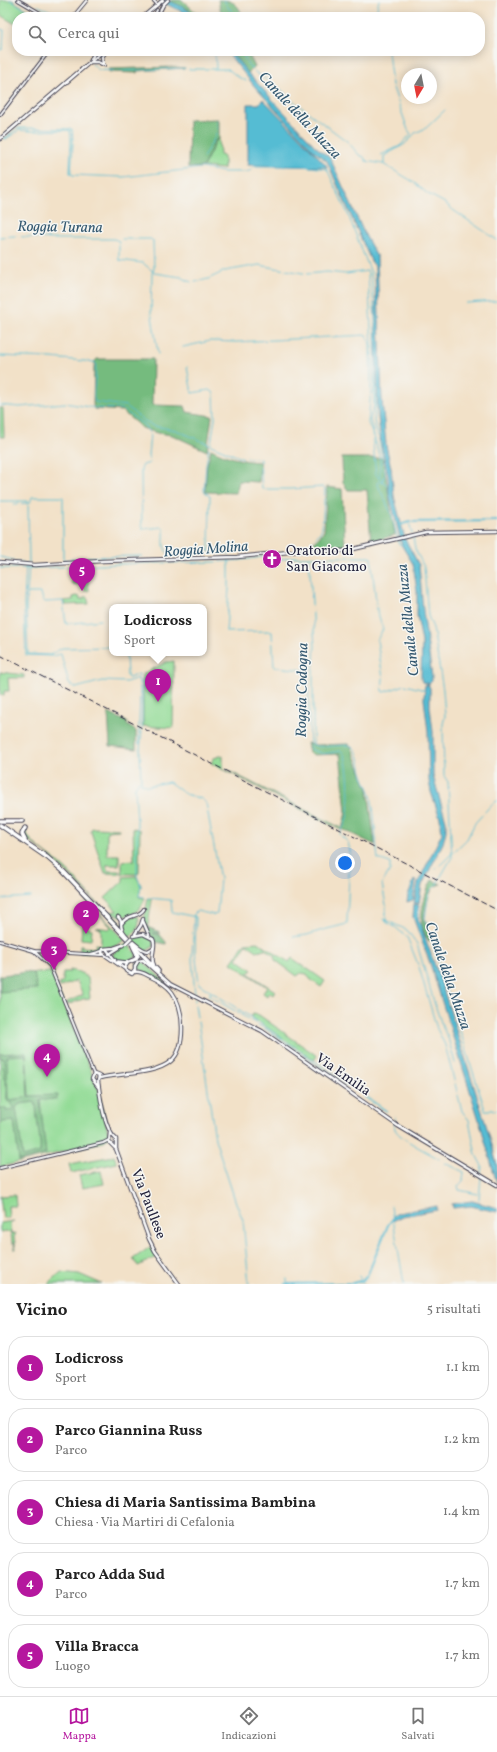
<!DOCTYPE html>
<html lang="it">
<head>
<meta charset="utf-8">
<style>
  body { margin:0; font-family:Vollkorn,serif; background:#f6f6f6; color:#222 }
  .compass { position:absolute; left:401px; top:68px; width:36px; height:36px; border-radius:50%; background:#fff; box-shadow:0 2px 10px #0003; rotate:190deg }
  .you { position:absolute; left:345px; top:863px; width:14px; height:14px; margin:-10px; border:3px solid #fff; border-radius:50%; background:#1a73e8; box-shadow:0 0 0 6px #1a73e833 }
  .badge { display:grid; place-items:center; width:26px; height:26px; border-radius:50%; background:#b5179e; color:#fff; font-size:13px; font-weight:700 }
  .pin { position:absolute; translate:-50% -33px; filter:drop-shadow(0 1px 2px #0008) }
  .pin::after { content:''; position:absolute; top:21px; width:14px; height:12px; background:inherit; clip-path:polygon(0 0,100% 0,50% 100%) }
  .popup { position:absolute; left:109px; top:604px; width:98px; height:52px; box-sizing:border-box; display:grid; place-content:center; border-radius:8px; background:#fff; filter:drop-shadow(0 1px 3px #0005); font-size:13px; white-space:nowrap; color:#767676 }
  .popup b { font-size:15px; color:#222 }
  .popup::after { content:''; position:absolute; left:50%; top:100%; margin-left:-8px; border:8px solid transparent; border-top-color:#fff }
  .list { margin:0; padding:0; list-style:none }
  h2 { display:flex; justify-content:space-between; align-items:center; height:52px; margin:0; padding:0 16px; font-size:17px }
  h2 small { font-size:13px; font-weight:400; color:#767676 }
  .list li { display:grid; grid-template-columns:26px 1fr auto; gap:12px; align-items:center; box-sizing:border-box; height:64px; margin:0 8px 8px; padding:0 8px; border:1px solid #e0e0e0; border-radius:16px }
  .list b { display:block; font-size:15px; white-space:nowrap }
  .list p { margin:0; font-size:13px; white-space:nowrap; color:#767676 }
  .list em { font-size:13px; font-style:normal; color:#767676 }
  .icon { flex:none; width:22px; height:22px; fill:none; stroke:currentColor; stroke-width:2; stroke-linecap:round; stroke-linejoin:round }
  .map { position:relative; flex:none; width:497px; height:1284px; overflow:hidden }
  .search { position:absolute; background:#fff; box-shadow:0 2px 10px #0003; left:12px; right:12px; top:12px; height:44px; display:flex; align-items:center; gap:10px; box-sizing:border-box; padding:0 14px; border-radius:16px; color:#767676; font-size:15px }
  .sheet { height:412px; background:#fff }
  nav { display:flex; justify-content:space-around; align-items:center; box-sizing:border-box; height:56px; border-top:1px solid #e0e0e0; background:#fff; font-size:11px; color:#767676 }
  nav a { display:grid; justify-items:center; gap:2px }
  nav .on { color:#b5179e }
  .map>svg:first-child { display:block }
  .green { fill:#92db95; stroke:#5a7e68 }
  .forest { fill:#75bb7e; stroke:#4c6e5c; fill-rule:evenodd }
  .water { fill:#55bcd3; stroke:#3c6f87 }
  .lines { fill:none; stroke-linecap:round; stroke-linejoin:round }
  .stream { stroke:#55bcd3; stroke-width:1 }
  .canal { stroke:#55bcd3; stroke-width:2 }
  .minor-casing { stroke:#413f50; stroke-width:4 }
  .major-casing { stroke:#413f50; stroke-width:4.5 }
  .highway-casing { stroke:#413f50; stroke-width:5.5 }
  .minor { stroke:#fff; stroke-width:2 }
  .major { stroke:#fff; stroke-width:2.5 }
  .highway { stroke:#fff; stroke-width:3.5 }
  .rail { stroke:#22223b; stroke-width:1; stroke-dasharray:6 3; stroke-linecap:butt }
  .major-bridge-casing { stroke:#413f50; stroke-width:4.5; stroke-linecap:butt }
  .major-bridge { stroke:#fff; stroke-width:2.5 }
  .labels { text-anchor:middle; dominant-baseline:central; stroke-width:3; stroke-linejoin:round; paint-order:stroke }
  .poi-label { font-size:14px; fill:#22223b; stroke:#f6f6f2; text-anchor:start }
  .street-label { font-size:14px; fill:#22223b; stroke:#f6f6f2 }
  .water-label { font-size:15px; font-style:italic; fill:#345870; stroke:#f6f6f2 }
</style>
</head>
<body>
<div class="map">
<svg width="497" height="1284" viewBox="0 0 497 1284">
  <rect width="100%" height="100%" fill="#f6f6f2"/>
  <filter id="ink" filterUnits="userSpaceOnUse"><feTurbulence type="fractalNoise" baseFrequency=".025" numOctaves="2"/><feDisplacementMap in="SourceGraphic" scale="8" xChannelSelector="R" yChannelSelector="G"/><feConvolveMatrix kernelMatrix="1 2 1 2 8 2 1 2 1" color-interpolation-filters="sRGB"/></filter>
  <filter id="wash" filterUnits="userSpaceOnUse"><feTurbulence type="fractalNoise" baseFrequency=".012" numOctaves="4" result="noise"/><feDisplacementMap in="SourceGraphic" scale="16" xChannelSelector="R" yChannelSelector="G"/><feGaussianBlur stdDeviation="0.9" result="paint"/><feColorMatrix in="noise" values="0 0 0 0 0 0 0 0 0 0 0 0 0 0 0 0 0 1.4 0 .05"/><feComposite in="paint" operator="in"/></filter>
  <g filter="url(#wash)">
    <rect width="100%" height="100%" fill="#f2e1c8"/>
    <g class="green">
      <polygon points="0,0 12,0 35,14 33,17 17,17 17,25 0,15"/>
      <polygon points="219,139 220,155 224,156 224,169 203,167 216,141"/>
      <polygon points="0,408 3,408 4,437 0,437"/>
      <polygon points="87,568 89,591 85,591 83,585 72,584 70,570"/>
      <polygon points="77,596 80,597 80,599 84,599 84,597 87,597 89,604 65,605 63,601 73,600 73,597"/>
      <polygon points="174,661 173,728 143,726 143,674 166,662"/>
      <polygon points="0,672 24,675 24,678 8,678 9,691 4,691 4,695 0,695"/>
      <polygon points="223,755 223,768 341,828 341,830 211,763 214,758"/>
      <polygon points="93,828 119,829 119,830 107,831 107,855 119,855 119,865 106,865 108,871 119,871 119,874 105,873 91,832 91,829"/>
      <polygon points="133,828 140,830 139,873 138,874 122,874 122,861 134,860"/>
      <path d="M 24,830 L 26,830 C 27,842 51,856 60,864 C 80,881 96,907 119,919 L 120,927 L 65,871 L 44,852 L 25,838 Z"/>
      <path d="M 136,876 L 141,885 L 139,897 L 145,898 C 140,914 125,921 110,912 L 117,911 L 105,898 L 123,881 L 123,877 Z"/>
      <polygon points="83,896 125,940 115,946 103,947 99,950 88,953 80,953 80,945 82,945 82,947 96,948 95,944 101,945 101,929 96,927 109,929 111,927"/>
      <polygon points="148,898 152,900 147,931 144,921"/>
      <path d="M 138,916 C 141,925 137,931 130,937 L 123,929 L 122,924 L 128,918 Z"/>
      <polygon points="82,926 92,929 91,940 81,939"/>
      <polygon points="143,935 148,936 153,941 153,947 146,951 140,948 132,939 136,936"/>
      <polygon points="258,942 289,962 292,958 325,981 321,987 310,979 307,974 301,973 297,976 275,960 274,955 265,949 257,951 247,944 237,959 252,970 248,973 275,991 273,995 269,992 267,996 263,993 267,987 231,963 245,943"/>
      <path d="M 127,943 L 136,953 L 136,957 C 129,962 120,963 113,957 L 113,953 Z"/>
      <polygon points="143,961 167,984 167,985 138,968 137,964 138,962"/>
      <polygon points="70,970 80,972 88,978 90,998 83,999 67,1005 67,1002 83,995 77,981 60,987 59,984 63,982 63,972 70,972"/>
      <polygon points="51,972 98,1088 109,1137 103,1142 0,1167 0,976"/>
      <polygon points="253,1014 259,1015 317,1056 314,1060 251,1017"/>
      <polygon points="114,1156 117,1163 71,1173 69,1164"/>
      <polygon points="101,1171 104,1184 82,1188 79,1175"/>
      <polygon points="15,1195 16,1206 8,1206 9,1218 3,1218 0,1196"/>
      <polygon points="14,1221 11,1222 10,1224 11,1234 16,1233 14,1237 16,1249 14,1250 15,1248 14,1243 12,1243 11,1234 6,1231 0,1232 0,1223"/>
      <polygon points="150,1247 157,1257 138,1266 133,1259"/>
      <polygon points="61,1272 79,1274 102,1284 48,1284"/>
    </g>
    <g class="forest">
      <polygon points="171,0 182,0 201,17 196,17 189,10 169,2"/>
      <path d="M 218,0 C 232,0 238,3 243,17 L 233,17 L 221,12 Z"/>
      <polygon points="230,51 249,51 250,57 255,67 248,73"/>
      <polygon points="174,67 185,68 137,71 137,73 109,72 109,69"/>
      <polygon points="218,119 219,121 219,139 215,141 203,167 188,168 189,120"/>
      <polygon points="97,359 153,359 152,405 185,406 187,412 212,416 207,451 172,435 157,433 142,428 122,411 94,409 93,405 94,367 95,361"/>
      <path d="M 211,449 C 226,457 242,461 260,462 L 259,482 L 239,481 L 236,493 L 205,492 L 207,465 Z"/>
      <polygon points="342,458 383,458 395,535 371,542 367,490 348,490 343,483"/>
      <polygon points="327,487 342,489 345,546 339,548 311,547 324,531"/>
      <polygon points="108,713 127,722 127,725 136,731 136,749 110,746"/>
      <polygon points="307,743 316,745 349,744 352,748 368,789 375,845 342,829 346,812 340,754 314,755 309,753"/>
      <path d="M 432,880 L 441,884 C 439,885 437,885 435,886 C 429,890 424,912 424,919 C 425,926 430,932 431,940 L 429,941 C 426,937 423,931 422,926 C 419,914 426,890 432,880 Z"/>
      <polygon points="147,927 160,932 159,933 153,933 160,935 166,942 166,944 156,942 147,931"/>
      <path d="M 24,972 L 34,973 L 37,989 L 0,992 L 0,976 C 8,973 16,975 24,972 Z"/>
      <path d="M 26,1052 L 29,1096 L 58,1095 L 57,1099 L 40,1100 L 46,1154 L 19,1161 L 14,1121 L 2,1122 L 0,1124 L 0,1108 L 6,1108 L 6,1111 L 13,1110 L 11,1101 L 8,1102 L 6,1096 L 3,1058 L 0,1058 L 0,1054 ZM 26,1055 L 28,1097 L 10,1100 L 8,1097 L 7,1056 ZM 35,1102 C 37,1108 36,1112 37,1118 C 38,1130 41,1140 40,1152 L 23,1157 L 16,1107 L 20,1104 Z"/>
    </g>
    <g class="water">
      <path d="M 158,0 C 172,0 186,7 196,17 C 192,17 164,3 158,0 Z"/>
      <polygon points="226,51 230,51 248,73 315,146 330,158 364,233 377,257 382,400 386,445 391,468 394,496 405,539 419,565 423,610 432,677 432,681 429,684 422,682 421,678 422,642 417,616 417,591 413,564 402,546 389,493 388,475 381,443 378,417 375,266 371,261 327,161 313,150 256,88"/>
      <polygon points="263,99 328,167 248,165 248,104 259,104"/>
      <polygon points="425,685 428,685 430,688 430,707 433,732 433,776 446,821 446,831 443,843 422,885 419,903 414,903 418,883 442,833 440,818 431,792 429,781 428,731 424,699"/>
      <polygon points="414,880 416,880 413,900 407,902 408,895"/>
      <polygon points="414,904 419,905 418,918 441,982 492,1144 497,1166 497,1184 480,1123 430,963 413,917"/>
      <polygon points="472,1201 497,1208 497,1212 471,1206 453,1208 452,1204"/>
      <polygon points="437,1206 437,1210 402,1216 393,1221 393,1216 398,1213"/>
    </g>
    <g class="lines">
      <g class="stream">
        <polyline points="10,0 34,14"/>
        <polyline points="224,0 229,9 232,10 238,17"/>
        <polyline points="38,6 56,13"/>
        <polyline points="375,17 379,0"/>
        <polyline points="0,29 4,30 3,49 0,50"/>
        <polyline points="215,51 216,68"/>
        <path d="M 243,51 C 245,76 277,80 289,98 L 348,142 L 359,155 L 364,157 L 366,161 L 383,164 L 412,181 L 428,194 L 445,203 L 453,210 L 497,240"/>
        <polyline points="92,64 99,70 120,71 185,68"/>
        <polyline points="189,69 228,69 238,77 246,81"/>
        <polyline points="4,137 7,137 16,129 19,128 72,129 73,142 71,173 73,175 123,177 202,168 223,172 247,172 251,170 254,166 302,166 327,169 347,212 371,273 375,319 376,406 374,421 379,439 385,474 382,482"/>
        <polyline points="3,138 6,139 19,130 31,131 70,130 71,140 70,173 73,175"/>
        <polyline points="381,155 400,146 411,134 408,130 392,85 388,51"/>
        <path d="M 203,158 C 210,142 219,139 217,120"/>
        <polyline points="384,164 384,156 405,144 415,133 426,128 445,110"/>
        <polyline points="0,237 13,236 53,239 114,239 119,241 119,260 143,263 155,273 181,277 191,282"/>
        <polyline points="122,239 151,239 153,241 154,268 152,273 151,314"/>
        <polyline points="195,282 208,279 225,271 259,265 308,274 327,272 346,274 367,271 368,273 374,384 374,406 370,420 380,459 380,480 377,483 391,513 399,544 402,545"/>
        <polyline points="466,303 497,301"/>
        <polyline points="152,316 158,354"/>
        <polyline points="183,347 210,341 236,342 367,335 370,344 371,390 368,423 372,433 376,474 380,480 389,486"/>
        <path d="M 0,356 L 51,358 L 95,362 C 98,372 91,395 95,402 L 126,406 L 140,418 L 153,426 L 176,430 L 239,457 L 260,459 L 262,489 L 290,489 L 323,487 L 325,489 L 322,528 C 320,536 311,539 310,547"/>
        <polyline points="187,367 192,393 210,390 214,393 215,418 211,443"/>
        <path d="M 0,405 L 19,407 L 65,403 L 95,408 L 122,409 L 144,425 L 150,434 L 148,456 L 150,463 L 143,465 L 141,469 L 142,529 L 163,527 C 166,534 162,542 165,549 C 172,564 198,548 209,550"/>
        <polyline points="209,448 206,464 204,491 210,496 209,551 211,552 227,551 229,555"/>
        <polyline points="0,501 28,501 29,563"/>
        <polyline points="14,504 30,503 32,497 63,497 63,558 64,560 89,557 142,556"/>
        <polyline points="409,522 412,533"/>
        <polyline points="413,537 415,549 424,567 428,616 433,628 443,690 445,716 443,724 444,776 448,782 452,857 436,885 429,892 425,919 485,1110 497,1110"/>
        <polyline points="0,557 26,563"/>
        <path d="M 309,558 L 315,646 L 313,673 L 313,745 C 323,749 347,743 352,746 C 360,752 360,767 363,775 C 365,782 369,787 371,795 C 375,816 375,838 378,859 L 390,863 L 390,870 L 382,884 L 386,905 L 386,922 L 395,927 L 407,937 L 419,967 L 437,1029 L 445,1045 L 462,1111 L 469,1120 L 476,1155 L 482,1166 L 481,1174"/>
        <path d="M 229,559 L 229,588 L 226,632 L 268,631 L 272,632 L 274,667 L 306,670 L 308,672 L 310,749 L 323,754 L 341,751 C 350,754 350,808 347,818 C 346,824 341,829 340,835 L 348,842 L 350,851 L 347,923"/>
        <polyline points="26,566 24,604 26,655 53,656 61,654 69,684 76,688 102,681 126,682 138,678 140,689 139,727"/>
        <polyline points="29,566 26,607 28,654 50,655 62,648 112,647"/>
        <path d="M 0,568 C 50,569 100,564 150,563 C 186,562 231,564 266,556 L 269,556 L 271,561 L 293,557 L 371,557 L 377,610 L 383,629 L 377,640 L 383,678 L 382,691 L 384,692 L 405,685 L 425,690"/>
        <polyline points="27,593 41,593 43,600 45,602 63,601 66,624 100,620"/>
        <polyline points="126,653 127,677 129,678 139,674 142,677 142,728"/>
        <polyline points="142,730 140,750 141,783 147,786 169,782 185,794 202,799 206,803 220,879 217,914 214,915 197,911 194,914 192,958 195,995"/>
        <polyline points="139,744 139,729"/>
        <polyline points="139,781 135,787 137,823 137,876 141,886 139,896 144,897"/>
        <polyline points="436,869 467,839 475,823 493,803 497,801"/>
        <polyline points="148,898 171,900 172,912 196,917 195,951 199,984 266,1027 348,1084"/>
        <polyline points="0,899 31,897"/>
        <polyline points="383,919 407,930 417,944 434,1002 443,1028 448,1038 455,1063"/>
        <polyline points="293,937 307,935 323,930 347,924"/>
        <polyline points="210,993 210,996 267,1030 346,1086"/>
        <polyline points="195,999 195,1001"/>
        <polyline points="195,1005 197,1017"/>
        <polyline points="198,1021 215,1139 236,1203 243,1220 249,1284"/>
        <polyline points="363,1094 387,1111"/>
        <polyline points="364,1097 386,1111"/>
        <path d="M 395,1117 C 396,1121 393,1126 395,1129 C 399,1139 430,1153 439,1159"/>
        <polyline points="445,1163 464,1172 463,1181 458,1186 459,1190 478,1194"/>
        <polyline points="479,1200 481,1177"/>
        <polyline points="391,1206 392,1213"/>
        <polyline points="392,1214 394,1224"/>
        <polyline points="394,1225 404,1284"/>
        <polyline points="359,1276 363,1283"/>
        <polyline points="287,1279 287,1284"/>
      </g>
      <g class="canal">
        <polyline points="400,525 409,522 497,521"/>
        <polyline points="285,1284 353,1283 363,1280 368,1274 388,1225 394,1217"/>
      </g>
    </g>
  </g>
  <g filter="url(#ink)">
    <g class="lines">
      <defs>
        <g id="minor">
          <polyline points="18,0 47,17"/>
          <polyline points="153,0 157,4"/>
          <polyline points="73,17 87,0"/>
          <polyline points="154,17 157,10"/>
          <polyline points="158,17 161,9"/>
          <polyline points="0,115 49,51"/>
          <polyline points="0,941 34,951 103,955"/>
          <polyline points="34,951 50,966 94,1075"/>
          <polyline points="91,954 102,951"/>
          <polyline points="0,1168 103,1143 109,1140"/>
        </g>
        <g id="major">
          <polyline points="161,9 163,5 168,0"/>
          <polyline points="143,17 163,0"/>
          <polyline points="91,60 95,51"/>
          <polyline points="91,62 98,62 104,65"/>
          <polyline points="103,64 102,57 106,51"/>
          <polyline points="0,139 103,51"/>
          <polyline points="0,562 35,565 103,561 237,557 311,550 345,551 426,532 497,531"/>
          <path d="M 118,917 C 123,921 120,924 122,929 C 124,935 141,951 148,951 L 153,948"/>
          <polyline points="143,921 149,935"/>
          <path d="M 122,923 C 127,914 139,918 144,909"/>
          <polyline points="135,934 141,925 143,919"/>
          <path d="M 133,936 L 143,934 L 153,939 C 157,947 149,956 154,965"/>
          <polyline points="123,945 114,948 103,949 102,953 125,969"/>
          <polyline points="107,950 115,960"/>
          <polyline points="109,954 119,948"/>
          <polyline points="127,964 125,967 126,971 132,974 135,970 135,966 138,961 143,960 170,984 262,1031 398,1126 497,1185"/>
          <path d="M 100,1078 C 120,1073 155,1075 171,1061 C 187,1047 184,1008 172,992 C 166,984 158,980 149,976 C 145,974 140,971 135,972"/>
          <path d="M 99,1088 L 92,1079 L 94,1074 L 99,1076 L 98,1081 C 100,1096 104,1130 116,1139 L 116,1148"/>
          <polyline points="110,1132 109,1142 116,1149 149,1239 155,1251 179,1284"/>
        </g>
        <g id="highway">
          <polyline points="0,821 22,821"/>
          <polyline points="0,825 48,858 63,871 158,971"/>
          <polyline points="25,828 22,834 25,840"/>
          <polyline points="133,946 138,956"/>
          <polyline points="118,962 126,963 136,959 137,954"/>
        </g>
      </defs>
      <use href="#minor" class="minor-casing"/>
      <use href="#major" class="major-casing"/>
      <use href="#highway" class="highway-casing"/>
      <use href="#minor" class="minor"/>
      <use href="#major" class="major"/>
      <use href="#highway" class="highway"/>
      <polyline class="rail" points="0,655 497,910"/>
      <defs>
        <polyline id="major-bridge" points="125,944 131,938"/>
      </defs>
      <use href="#major-bridge" class="major-bridge-casing"/>
      <use href="#major-bridge" class="major-bridge"/>
    </g>
  </g>
  <defs>
    <symbol id="church-disc" viewBox="-11 -11 22 22"><circle r="9.5" fill="#b5179e" stroke="#f6f6f2"/><path d="M-1.2-6h2.4v3.5h3.3v2.4h-3.3V6h-2.4V-.1h-3.3v-2.4h3.3Z" fill="#fff"/></symbol>
  </defs>
  <g fill-rule="evenodd">
    <use href="#church-disc" x="261" y="548" width="22" height="22"/>
  </g>
  <g class="labels">
    <g class="poi-label">
      <text x="286" y="551">Oratorio di<tspan x="286" dy="16">San Giacomo</tspan></text>
    </g>
    <g class="street-label">
      <text transform="translate(343 1075) rotate(35)">Via Emilia</text>
      <text transform="translate(148 1204) rotate(69)">Via Paullese</text>
    </g>
    <g class="water-label">
      <text transform="translate(299 116) rotate(47)">Canale della Muzza</text>
      <text transform="translate(60 228) rotate(1)">Roggia Turana</text>
      <text transform="translate(206 550) rotate(-4)">Roggia Molina</text>
      <text transform="translate(409 620) rotate(-96)">Canale della Muzza</text>
      <text transform="translate(303 690) rotate(-89)">Roggia Codogna</text>
      <text transform="translate(447 976) rotate(71)">Canale della Muzza</text>
    </g>
  </g>
</svg>
<svg class="compass" viewBox="-18 -18 36 36"><path d="M0-13l5 13h-10z" fill="#e53935"/><path d="M0 13l5-13h-10z" fill="#767676"/></svg>
<div class="you"></div>
<div class="pin badge" style="left:158px;top:702px">1</div>
<div class="popup"><b>Lodicross</b>Sport</div>
<div class="pin badge" style="left:86px;top:934px">2</div>
<div class="pin badge" style="left:54px;top:970px">3</div>
<div class="pin badge" style="left:47px;top:1077px">4</div>
<div class="pin badge" style="left:82px;top:591px">5</div>
<div class="search"><svg class="icon" aria-label="search" viewBox="0 0 24 24"><circle cx="10" cy="10" r="6"/><path d="M15 15l6 6"/></svg>Cerca qui</div>
</div>
<section class="sheet">
<h2>Vicino<small>5 risultati</small></h2>
<ul class="list">
<li><span class="badge">1</span><div><b>Lodicross</b><p>Sport</p></div><em>1.1 km</em></li>
<li><span class="badge">2</span><div><b>Parco Giannina Russ</b><p>Parco</p></div><em>1.2 km</em></li>
<li><span class="badge">3</span><div><b>Chiesa di Maria Santissima Bambina</b><p>Chiesa · Via Martiri di Cefalonia</p></div><em>1.4 km</em></li>
<li><span class="badge">4</span><div><b>Parco Adda Sud</b><p>Parco</p></div><em>1.7 km</em></li>
<li><span class="badge">5</span><div><b>Villa Bracca</b><p>Luogo</p></div><em>1.7 km</em></li>
</ul>
</section>
<nav>
<a class="on"><svg class="icon" aria-label="map" viewBox="0 0 24 24"><path d="M3 6l6-2 6 2 6-2v14l-6 2-6-2-6 2zM9 4v14M15 6v14"/></svg>Mappa</a>
<a><svg class="icon" aria-label="directions" viewBox="0 0 24 24"><path d="M12 3l9 9-9 9-9-9zM9 14v-3h6M13 9l2 2-2 2"/></svg>Indicazioni</a>
<a><svg class="icon" aria-label="saved" viewBox="0 0 24 24"><path d="M7 4h10v16l-5-4-5 4z"/></svg>Salvati</a>
</nav>
</body>
</html>
